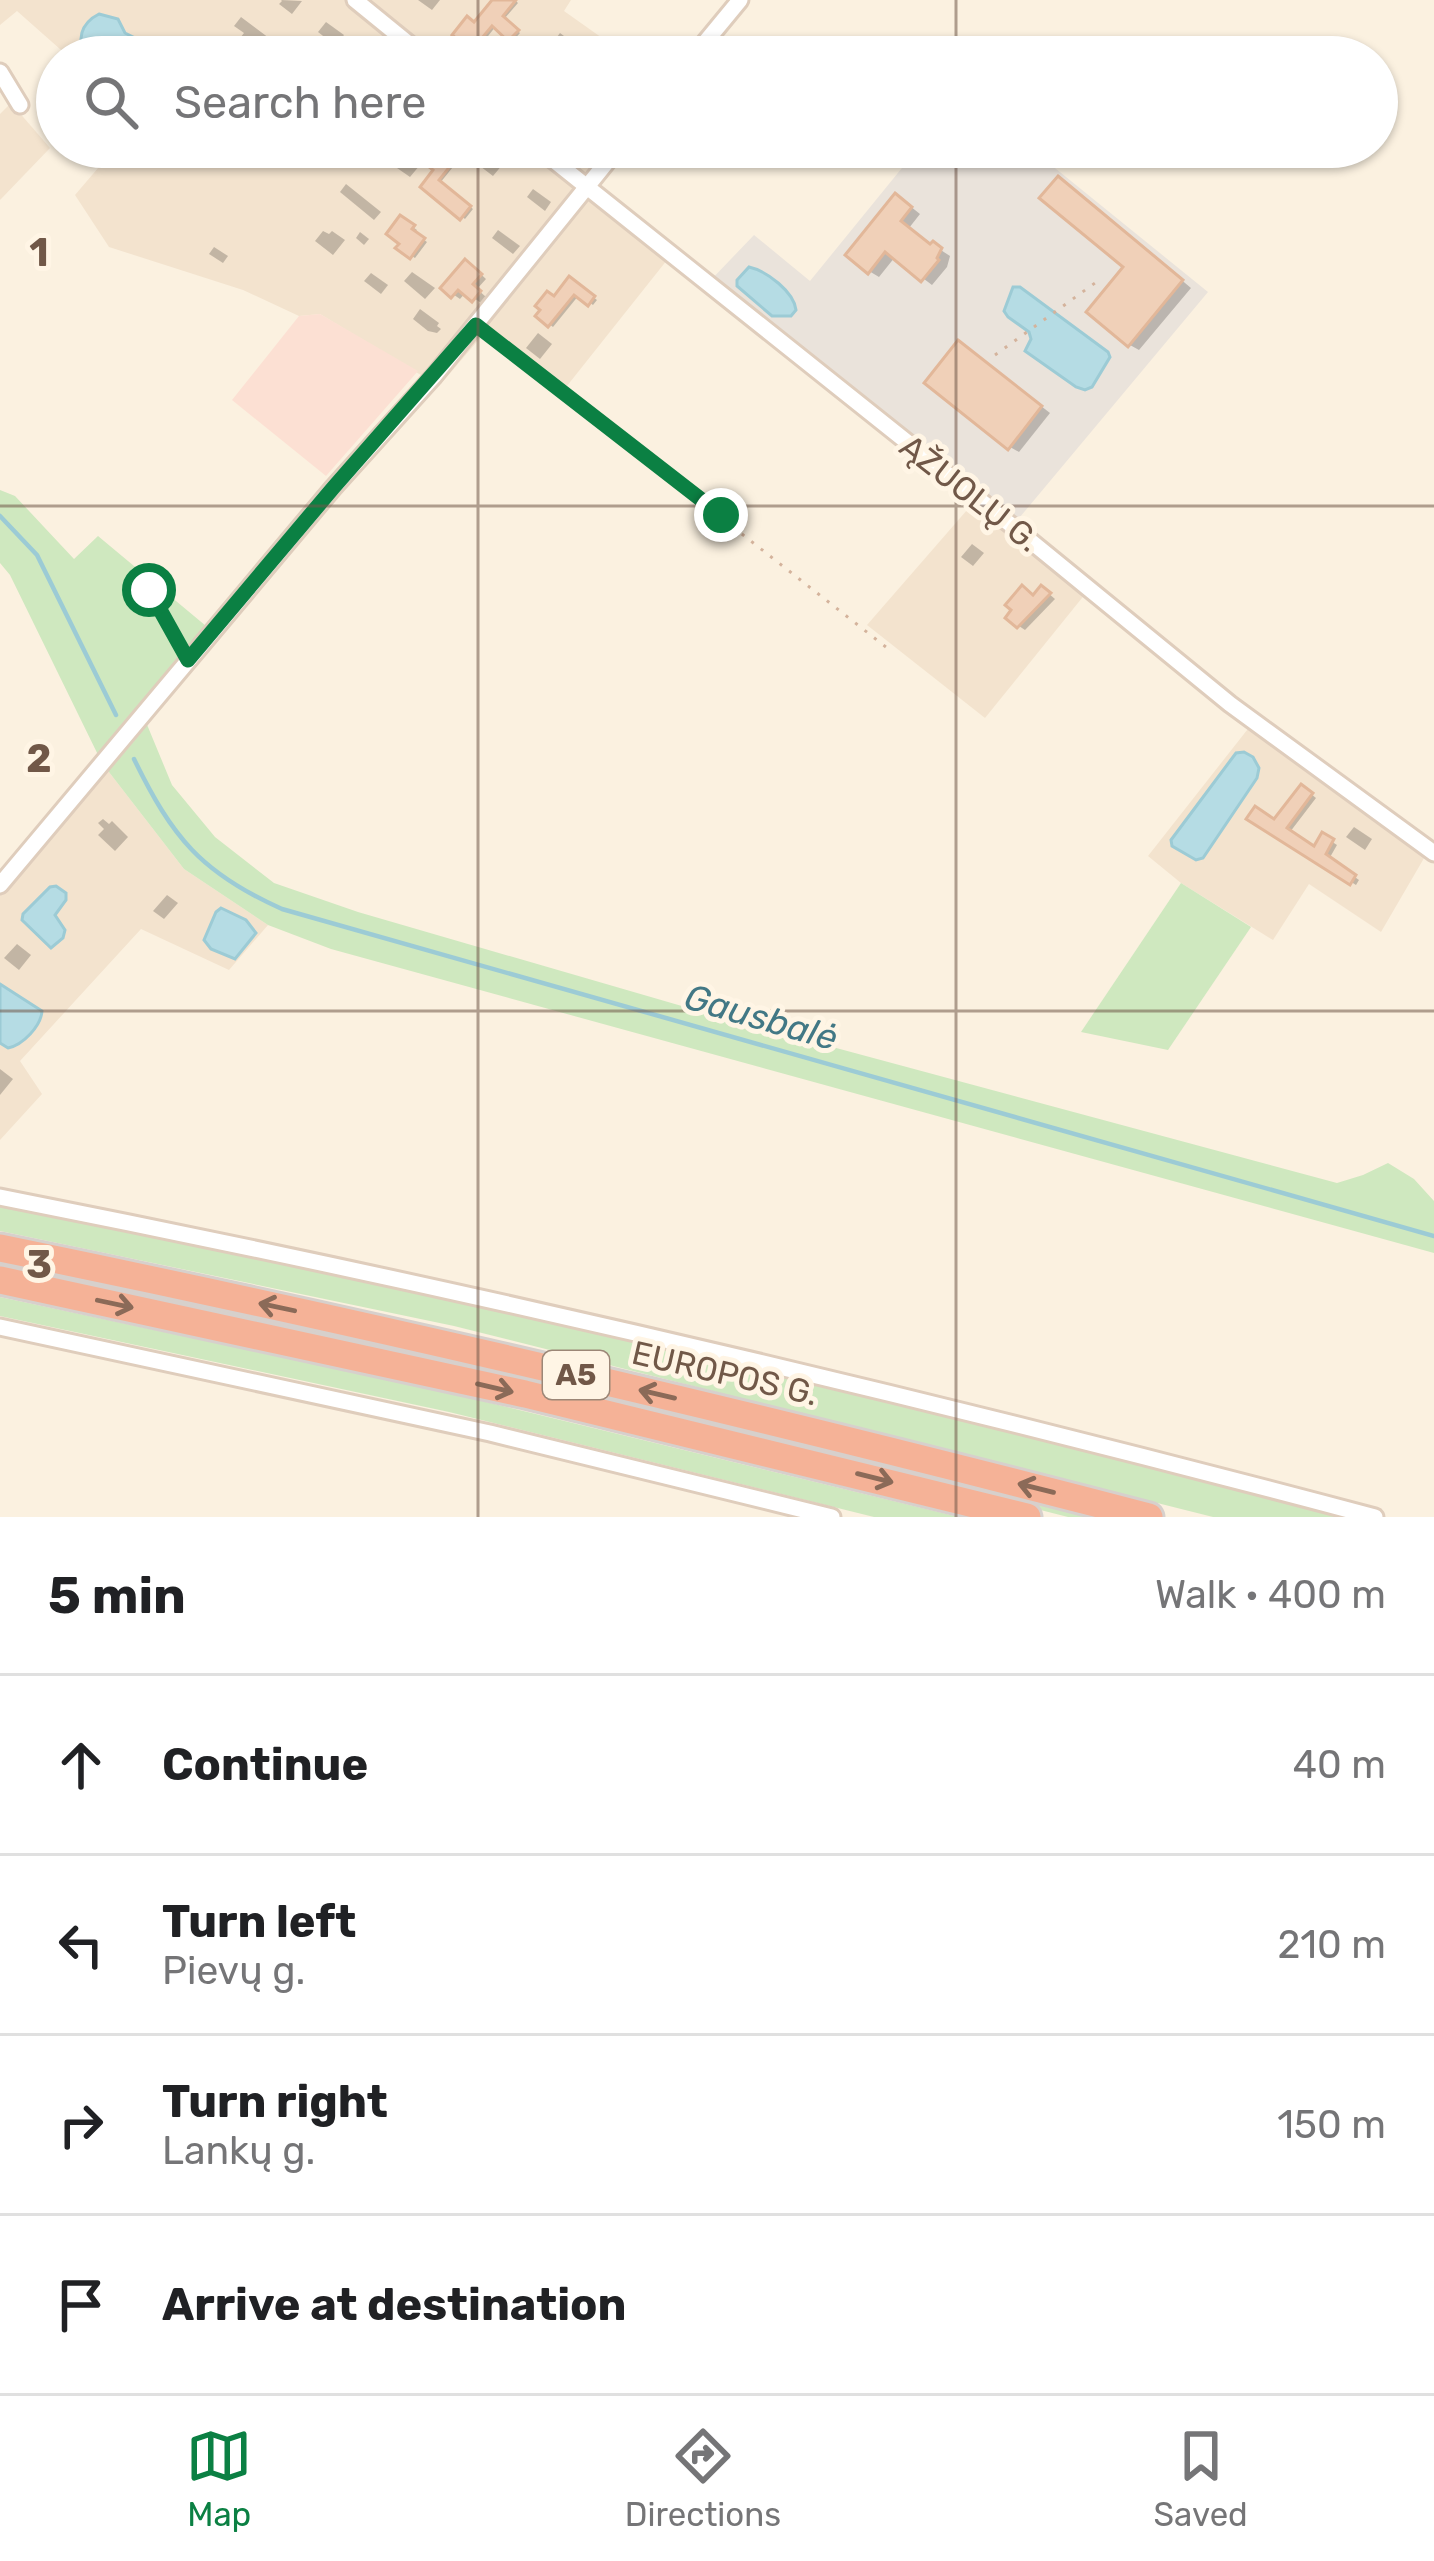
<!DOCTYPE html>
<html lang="en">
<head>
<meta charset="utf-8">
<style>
  body { margin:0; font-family:Rubik,sans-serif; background:#f2f2f2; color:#202124 }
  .stop { position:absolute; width:36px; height:36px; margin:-27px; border:9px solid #0b8043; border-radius:50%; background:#fff }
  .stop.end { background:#0b8043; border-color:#fff; box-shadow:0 3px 12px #0008 }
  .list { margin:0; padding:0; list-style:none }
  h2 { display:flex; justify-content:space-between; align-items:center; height:156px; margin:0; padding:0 48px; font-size:51px }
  h2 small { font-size:39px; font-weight:400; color:#757577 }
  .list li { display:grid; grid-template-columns:78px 1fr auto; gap:36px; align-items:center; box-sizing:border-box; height:180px; padding:0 48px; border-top:3px solid #e0e0e0 }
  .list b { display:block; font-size:45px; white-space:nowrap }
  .list p { margin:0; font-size:39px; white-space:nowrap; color:#757577 }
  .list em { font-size:39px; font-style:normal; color:#757577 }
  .icon { flex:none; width:66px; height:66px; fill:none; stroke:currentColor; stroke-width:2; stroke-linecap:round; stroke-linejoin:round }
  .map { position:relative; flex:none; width:1434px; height:1517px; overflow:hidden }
  .search { position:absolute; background:#fff; box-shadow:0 3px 9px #0004; left:36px; right:36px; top:36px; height:132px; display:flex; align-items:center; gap:30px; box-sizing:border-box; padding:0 42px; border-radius:66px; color:#757577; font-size:45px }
  .sheet { height:876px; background:#fff }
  nav { display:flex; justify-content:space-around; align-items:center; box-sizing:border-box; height:168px; border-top:3px solid #e0e0e0; background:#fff; font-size:33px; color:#757577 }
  nav a { display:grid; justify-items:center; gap:6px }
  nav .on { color:#0b8043 }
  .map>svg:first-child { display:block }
  .residential { fill:#f3e3ce }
  .commercial { fill:#fce0d3 }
  .industrial { fill:#eae3db }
  .green { fill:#cfe8bf }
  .water { fill:#b5dce4; stroke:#9ccbd5; stroke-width:3 }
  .shadow { fill:#0003 }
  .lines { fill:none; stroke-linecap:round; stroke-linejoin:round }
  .stream { stroke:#9ccbd5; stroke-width:4.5 }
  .building { fill:#f0d0b8; stroke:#e2b799; stroke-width:3 }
  .street-casing { stroke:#dfcdbc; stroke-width:21 }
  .highway-casing { stroke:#d7d0cc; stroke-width:33 }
  .path { stroke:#d4b39c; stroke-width:3; stroke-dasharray:3 9; stroke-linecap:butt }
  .street { stroke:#fff; stroke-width:15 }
  .highway { stroke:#f5b297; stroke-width:27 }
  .oneway { stroke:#8b6a58 }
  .route { stroke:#0b8043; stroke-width:15 }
  .grid { fill:none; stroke:#715848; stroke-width:3; stroke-opacity:0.55 }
  .labels { text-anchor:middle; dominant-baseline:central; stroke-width:10; stroke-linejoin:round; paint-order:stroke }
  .shield { fill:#fff5e5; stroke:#9c8777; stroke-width:3 }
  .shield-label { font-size:30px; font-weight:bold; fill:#715848 }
  .street-label { font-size:33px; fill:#715848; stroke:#fff5e5 }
  .water-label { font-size:36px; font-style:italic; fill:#427885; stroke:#fff5e5 }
  .grid-label { font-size:39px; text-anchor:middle; font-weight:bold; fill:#715848; stroke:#fff5e5; stroke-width:10; stroke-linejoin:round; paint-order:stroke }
</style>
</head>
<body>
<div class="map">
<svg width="1434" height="1517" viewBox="0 0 1434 1517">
  <rect width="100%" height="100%" fill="#fbf1e0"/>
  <g class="residential">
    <polygon points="0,0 571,0 564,11 629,57 69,57 17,11 0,25"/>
    <polygon points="11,103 50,148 0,200 0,114"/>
    <polygon points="116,147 623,147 595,185 675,250 559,396 481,337 439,386 320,314 299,316 243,290 109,247 75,195"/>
    <polygon points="974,502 1086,593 985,718 867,625"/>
    <polygon points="1251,725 1427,853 1381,932 1309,884 1273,940 1181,883 1148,856"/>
    <polygon points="102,763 184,869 268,925 229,970 141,929 20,1061 42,1094 0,1140 0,885"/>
  </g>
  <polygon class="commercial" points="320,314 418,371 326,476 232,400 299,316"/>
  <polygon class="industrial" points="919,147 1029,147 1208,292 1015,523 708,283 754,235 810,281"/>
  <g class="green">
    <polygon points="0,490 15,496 74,559 98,536 212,631 143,715 172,785 215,837 274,883 358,912 699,1011 1337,1183 1363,1175 1388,1163 1414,1179 1434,1201 1434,1253 331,949 268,925 184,869 102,763 10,575 0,563"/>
    <polygon points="1181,883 1251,927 1168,1050 1081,1032"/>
    <path d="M 0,1206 C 450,1296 897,1400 1340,1517 L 1213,1517 L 454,1326 L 0,1231 Z"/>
    <polygon points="0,1257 315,1324 1110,1517 1068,1517 947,1486 0,1270"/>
    <polygon points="0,1297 433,1389 959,1517 874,1517 449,1412 0,1316"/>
  </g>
  <g class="water">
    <path d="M 99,14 L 118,19 L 125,33 L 139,40 L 154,57 L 88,57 C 75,41 81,23 99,14 Z"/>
    <path d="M 749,267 C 767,271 794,292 796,310 L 791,316 L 772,316 L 737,286 L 737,280 Z"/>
    <polygon points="1013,287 1020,287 1108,352 1110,357 1092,387 1085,390 1076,387 1025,351 1031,339 1029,332 1008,317 1004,311"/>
    <polygon points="1244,752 1253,757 1259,768 1257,778 1203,858 1196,860 1172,846 1171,840 1236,753"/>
    <polygon points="56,886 66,893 66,900 55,915 65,930 63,938 51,948 22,920 23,914 50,887"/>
    <polygon points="221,908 246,920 256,933 235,959 211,949 204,940 216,912"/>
    <path d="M 0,984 L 42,1011 C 41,1026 23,1045 8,1048 L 0,1043 Z"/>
  </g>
  <g class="shadow">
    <polygon points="418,0 440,0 432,10"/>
    <polygon points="515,0 518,3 504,19 520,33 513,41 496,26 477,50 457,34"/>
    <polygon points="282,1 281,0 302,1 292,14 279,4"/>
    <polygon points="241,17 269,38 262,47 258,45 255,49 240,38 244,33 234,26"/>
    <polygon points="326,22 344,35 336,46 318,32"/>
    <polygon points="560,33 564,36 591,57 575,57 565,50 560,57 556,55 548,49"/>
    <polygon points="430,147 439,147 457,162 440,183 473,209 465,219 424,187 437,169"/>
    <polygon points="476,147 486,150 489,147 498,154 495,157 503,164 493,176 468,157"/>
    <polygon points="397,148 420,165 410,177 397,168 403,161 393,153"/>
    <polygon points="346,184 381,212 374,220 340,192"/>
    <polygon points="1068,185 1191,288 1139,350 1130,345 1127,267"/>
    <polygon points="533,189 551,202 545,211 527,197"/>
    <polygon points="905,202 920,214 909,228 932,247 933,245 950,256 947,267 932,285 895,257 879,277 869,271"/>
    <polygon points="401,219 417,230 414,233 427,242 415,258 399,248"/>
    <polygon points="498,230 520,246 513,254 492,238"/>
    <polygon points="323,231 329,234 332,231 345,240 333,255 315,241"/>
    <polygon points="360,232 369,239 364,245 356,238"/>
    <polygon points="214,247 228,256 223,263 209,254"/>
    <polygon points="472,266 486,279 477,289 486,297 481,303 466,292 460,299 444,288"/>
    <polygon points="412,272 435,288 425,299 404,281"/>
    <polygon points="371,273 388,285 381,294 364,281"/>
    <polygon points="570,280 597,300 593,305 579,295 553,327 539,316"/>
    <polygon points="420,309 439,323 437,326 441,329 437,333 428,331 413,319"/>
    <polygon points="538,333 552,344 540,359 526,348"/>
    <polygon points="968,349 1050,413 1019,452 1010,447"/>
    <polygon points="972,544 984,553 973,566 961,557"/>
    <polygon points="1048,593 1055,599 1025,630 1019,626 1034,598"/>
    <polygon points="1306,790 1316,798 1290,832 1315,849 1323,836 1337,845 1329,859 1359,880 1356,885 1250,818 1275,822"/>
    <polygon points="103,819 109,824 112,821 128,837 115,851 98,835 104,829 98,823"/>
    <polygon points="1354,827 1372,839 1365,850 1346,837"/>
    <polygon points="167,895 178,903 164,919 153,911"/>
    <polygon points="17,944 31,955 19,970 4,958"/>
    <polygon points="0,1069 13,1079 0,1095"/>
  </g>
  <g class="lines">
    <g class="stream">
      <polyline points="0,516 37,555 116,715"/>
      <path d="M 134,759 C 172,837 201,873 282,909 L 1434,1236"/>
    </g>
  </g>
  <g class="building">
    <polygon points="492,0 516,0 503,16 519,30 508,41 492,26 472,50 452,35 467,16 474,22"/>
    <polygon points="427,147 441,147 456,159 439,180 471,206 460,220 420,187 433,170 418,158"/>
    <polygon points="1058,176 1183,280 1128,347 1086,312 1123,267 1039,198"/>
    <polygon points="895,193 912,207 901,221 930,244 933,241 942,248 937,258 939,260 921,282 885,252 868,274 845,255"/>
    <polygon points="400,215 415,225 412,229 425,238 410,259 395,248 399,244 386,234"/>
    <polygon points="465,259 482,274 473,284 481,291 472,302 458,290 451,298 440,288"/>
    <polygon points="569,276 595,296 588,306 574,295 548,327 535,316 540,310 535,306 547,291 554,296"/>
    <polygon points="958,340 1042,406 1008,450 924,383"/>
    <polygon points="1022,585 1033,595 1041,585 1051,593 1017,628 1005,618 1011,610 1005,605"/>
    <polygon points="1301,784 1313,793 1287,828 1314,846 1322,832 1334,839 1326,854 1356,875 1350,885 1246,819 1255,806 1274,819"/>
  </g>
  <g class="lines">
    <defs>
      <g id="street">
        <polyline points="355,0 425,57"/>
        <polyline points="693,57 740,0"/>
        <polyline points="0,72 20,105"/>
        <polyline points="537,147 1011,525 1230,704 1434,853"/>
        <polyline points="0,885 333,488 434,376 619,147"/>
        <path d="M 0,1197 C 462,1288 920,1396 1375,1517"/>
        <polyline points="0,1327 490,1433 832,1517"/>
      </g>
      <g id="highway">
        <path d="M 0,1248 C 386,1327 769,1418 1149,1517"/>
        <polyline points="0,1280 525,1394 1027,1517"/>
      </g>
    </defs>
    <use href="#street" class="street-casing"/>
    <use href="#highway" class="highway-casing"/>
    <g class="path">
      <polyline points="487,334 891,651"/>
      <polyline points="995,355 1095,283"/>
      <polyline points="149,590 180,649"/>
    </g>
    <use href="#street" class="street"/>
    <use href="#highway" class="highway"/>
  </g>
  <defs><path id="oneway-shaft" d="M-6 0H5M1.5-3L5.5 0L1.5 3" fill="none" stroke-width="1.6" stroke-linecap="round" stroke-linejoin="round" transform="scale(3)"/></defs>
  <g class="oneway">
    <use href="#oneway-shaft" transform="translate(115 1304) rotate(12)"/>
    <use href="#oneway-shaft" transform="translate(277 1307) rotate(-168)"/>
    <use href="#oneway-shaft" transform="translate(495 1388) rotate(13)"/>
    <use href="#oneway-shaft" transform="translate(657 1394) rotate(-167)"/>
    <use href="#oneway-shaft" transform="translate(875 1478) rotate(14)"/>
    <use href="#oneway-shaft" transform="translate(1036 1488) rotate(-166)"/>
  </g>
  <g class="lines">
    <polyline class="route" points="149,590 188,660 333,488 476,325 721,515"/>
  </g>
  <path class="grid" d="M 478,0 L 478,57M 956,0 L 956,57M 478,147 L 478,1517M 956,147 L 956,1517M 0,506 L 1434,506M 0,1011 L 1434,1011"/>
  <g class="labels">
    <rect class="shield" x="543" y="1351" width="66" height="48" rx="9"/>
    <g class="shield-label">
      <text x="576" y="1375">A5</text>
    </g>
    <g class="street-label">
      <text transform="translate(970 493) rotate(38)">ĄŽUOLŲ G.</text>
      <text transform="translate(725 1373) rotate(13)">EUROPOS G.</text>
    </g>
    <g class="water-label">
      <text transform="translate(761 1017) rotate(16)">Gausbalė</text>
    </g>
  </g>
  <g class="grid-label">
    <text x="39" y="266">1</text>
    <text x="39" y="772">2</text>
    <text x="39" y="1278">3</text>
  </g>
</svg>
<div class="stop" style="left:149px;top:590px"></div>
<div class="stop end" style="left:721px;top:515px"></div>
<div class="search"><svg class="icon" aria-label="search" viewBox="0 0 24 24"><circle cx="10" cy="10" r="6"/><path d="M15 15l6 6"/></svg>Search here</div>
</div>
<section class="sheet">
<h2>5 min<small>Walk · 400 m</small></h2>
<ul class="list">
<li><svg class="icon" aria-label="ahead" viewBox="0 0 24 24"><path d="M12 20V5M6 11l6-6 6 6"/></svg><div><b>Continue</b></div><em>40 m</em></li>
<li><svg class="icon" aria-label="left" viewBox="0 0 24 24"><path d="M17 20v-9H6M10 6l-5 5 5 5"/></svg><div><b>Turn left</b><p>Pievų g.</p></div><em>210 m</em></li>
<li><svg class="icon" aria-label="right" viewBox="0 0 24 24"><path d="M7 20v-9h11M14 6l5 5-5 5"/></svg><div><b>Turn right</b><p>Lankų g.</p></div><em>150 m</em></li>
<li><svg class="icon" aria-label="arrive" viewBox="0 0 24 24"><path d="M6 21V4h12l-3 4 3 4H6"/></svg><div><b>Arrive at destination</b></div></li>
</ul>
</section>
<nav>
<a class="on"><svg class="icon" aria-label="map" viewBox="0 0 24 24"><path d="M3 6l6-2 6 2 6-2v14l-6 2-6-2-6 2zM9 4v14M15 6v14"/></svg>Map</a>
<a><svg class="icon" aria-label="directions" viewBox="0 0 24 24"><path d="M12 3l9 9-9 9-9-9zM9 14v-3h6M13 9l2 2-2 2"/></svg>Directions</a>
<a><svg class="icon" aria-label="saved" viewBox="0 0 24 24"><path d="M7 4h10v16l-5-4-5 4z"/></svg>Saved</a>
</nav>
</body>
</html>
